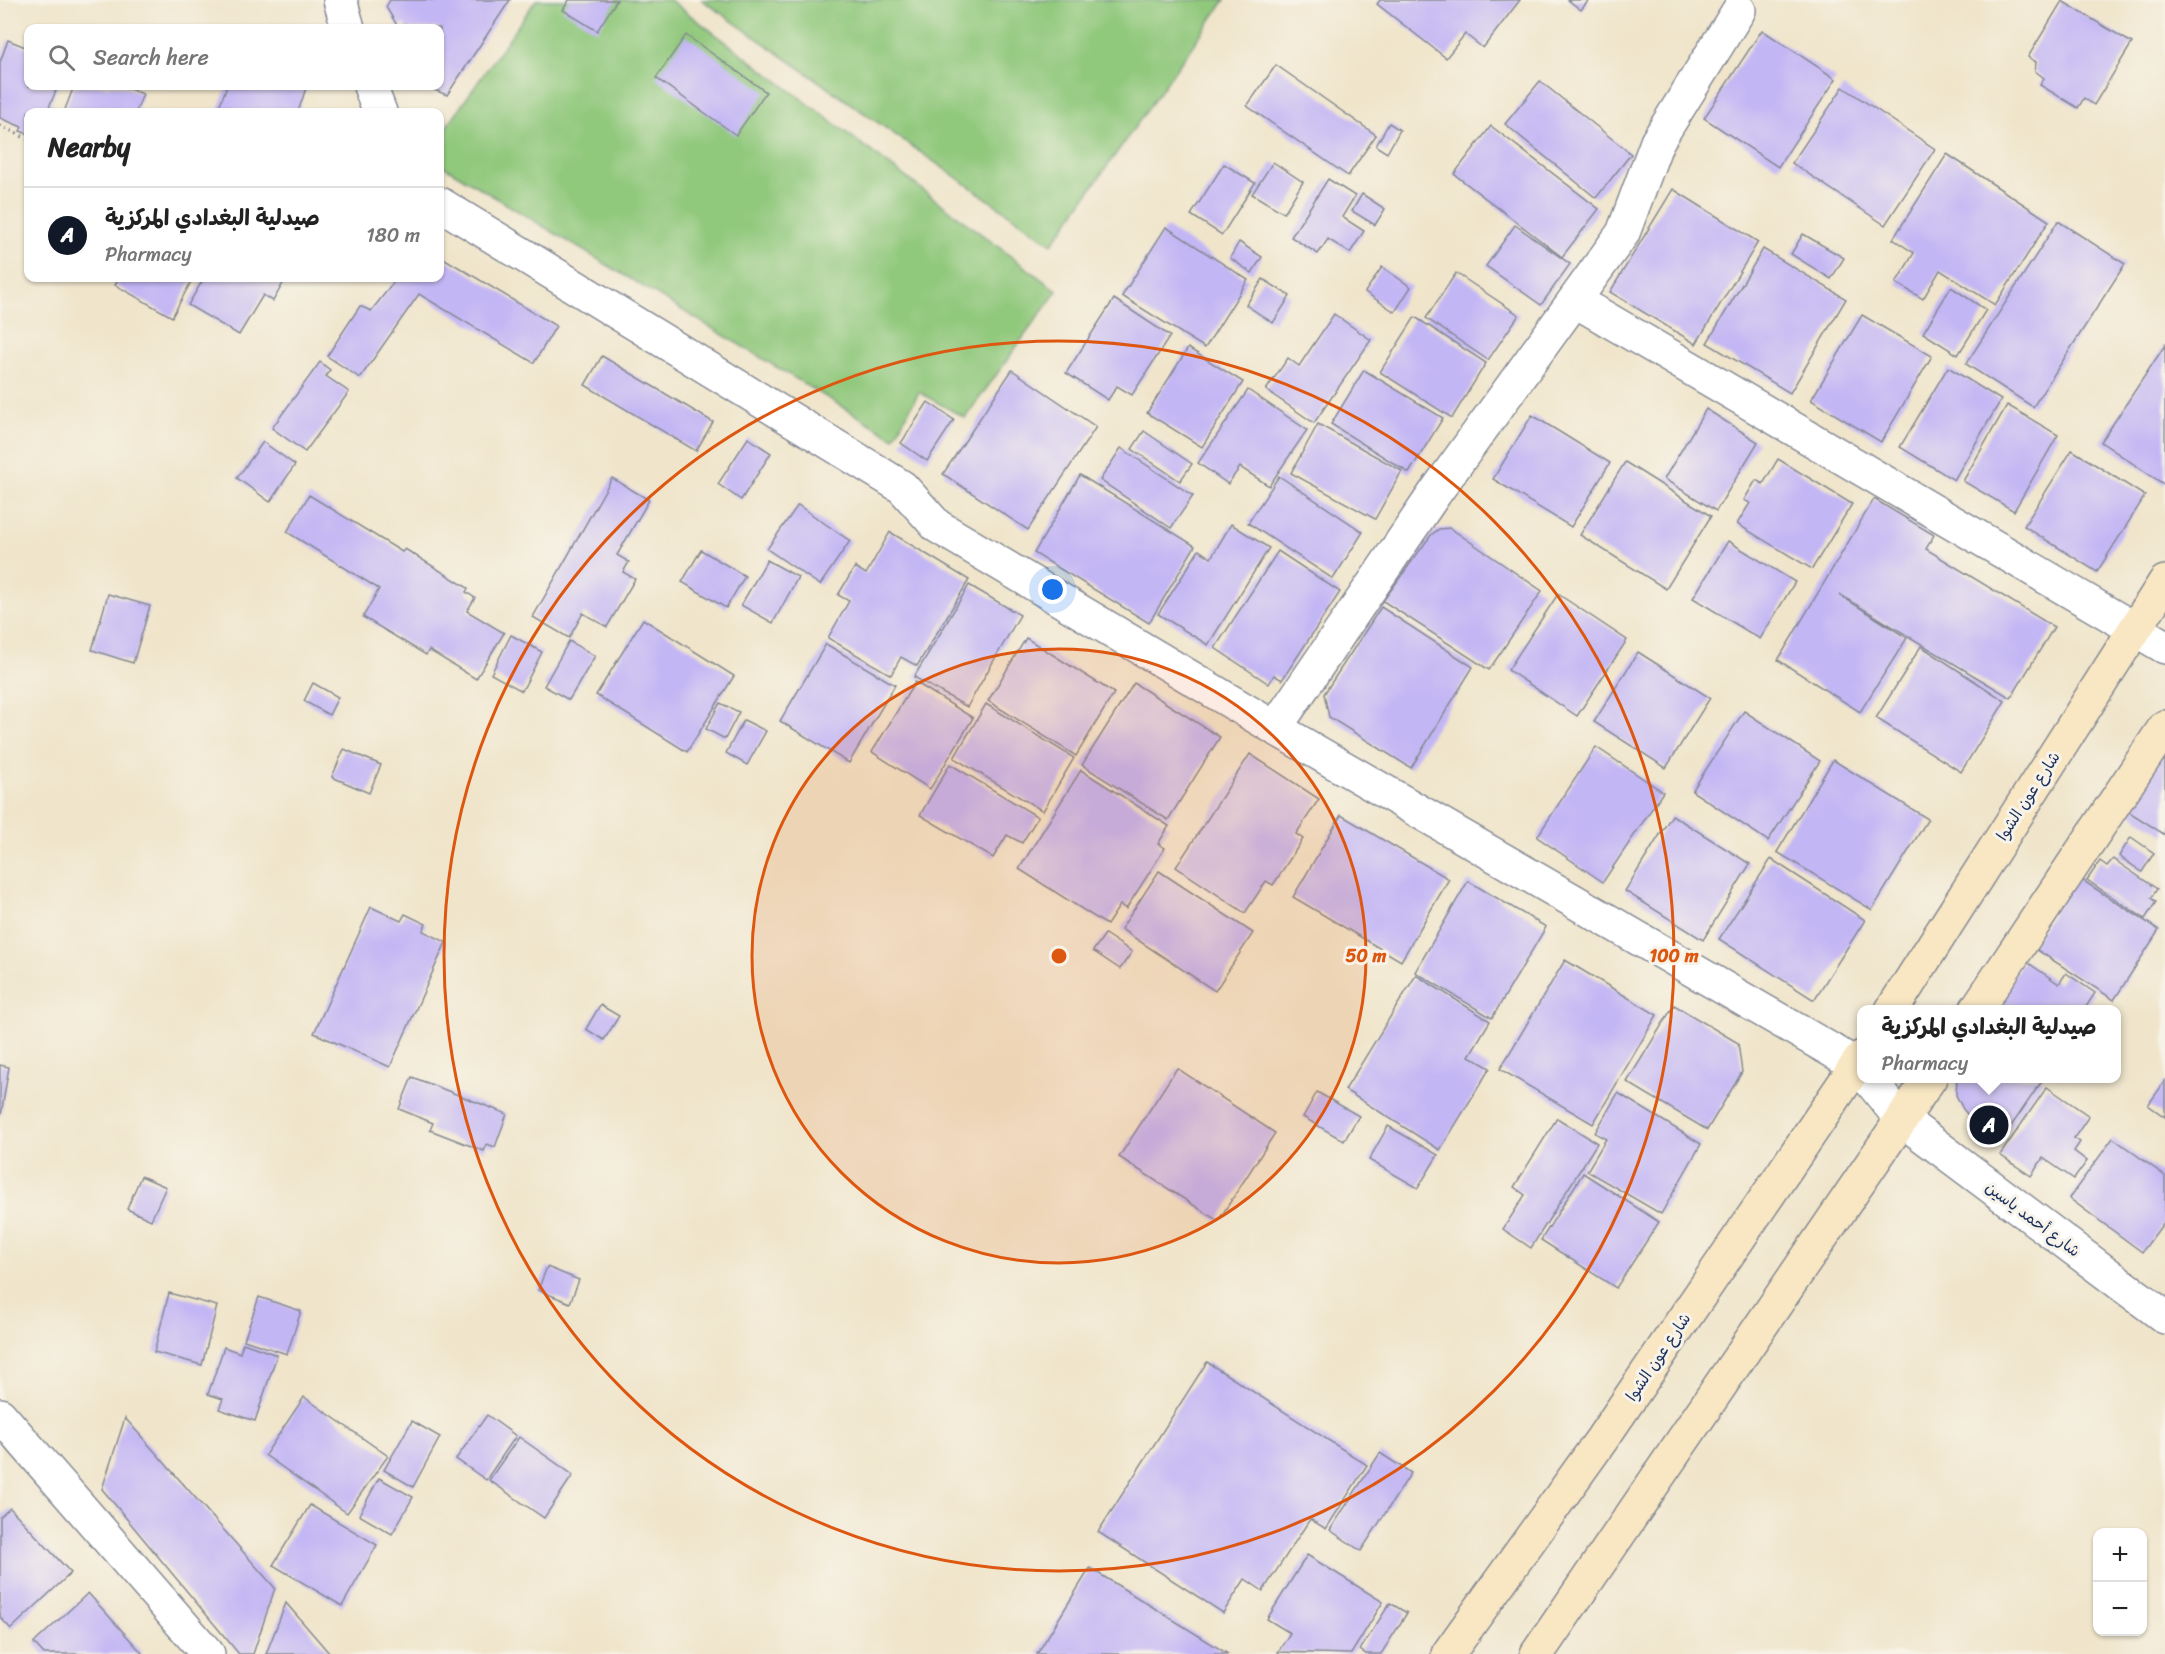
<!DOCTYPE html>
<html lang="en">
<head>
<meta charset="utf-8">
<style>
  body { margin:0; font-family:Sriracha,"Playpen Sans Arabic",sans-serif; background:#f6f6f6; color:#222 }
  .controls { position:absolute; right:18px; bottom:18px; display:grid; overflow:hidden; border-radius:12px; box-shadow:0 2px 4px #0004 }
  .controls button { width:54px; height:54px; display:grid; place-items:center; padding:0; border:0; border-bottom:2px solid #e0e0e0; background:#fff; color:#222; font:30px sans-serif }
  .you { position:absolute; left:1053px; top:590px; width:21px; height:21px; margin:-15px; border:4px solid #fff; border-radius:50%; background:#1a73e8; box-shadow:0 0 0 9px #1a73e833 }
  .badge { display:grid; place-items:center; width:39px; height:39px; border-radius:50%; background:#111827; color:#fff; font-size:20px; font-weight:700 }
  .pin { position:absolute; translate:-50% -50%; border:3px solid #fff; box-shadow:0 2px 6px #0006 }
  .popup { position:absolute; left:1857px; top:1005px; width:264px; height:78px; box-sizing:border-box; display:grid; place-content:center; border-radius:12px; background:#fff; filter:drop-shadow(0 2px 4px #0005); font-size:20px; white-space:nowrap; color:#767676 }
  .popup b { font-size:22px; color:#222 }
  .popup::after { content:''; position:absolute; left:50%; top:100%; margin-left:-12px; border:12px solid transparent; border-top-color:#fff }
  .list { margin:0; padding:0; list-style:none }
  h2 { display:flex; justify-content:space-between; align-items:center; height:78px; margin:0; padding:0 24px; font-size:26px }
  h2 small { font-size:20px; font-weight:400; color:#767676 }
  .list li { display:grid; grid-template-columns:39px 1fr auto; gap:18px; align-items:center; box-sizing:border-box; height:96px; padding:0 24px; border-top:2px solid #e0e0e0 }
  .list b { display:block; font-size:22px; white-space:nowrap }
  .list p { margin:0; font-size:20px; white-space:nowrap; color:#767676 }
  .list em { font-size:20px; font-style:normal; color:#767676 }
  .icon { flex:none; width:33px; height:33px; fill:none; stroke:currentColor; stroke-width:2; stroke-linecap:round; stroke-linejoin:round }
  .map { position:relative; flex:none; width:2165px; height:1654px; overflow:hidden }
  .search { position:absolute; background:#fff; box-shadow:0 2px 4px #0004; left:24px; top:24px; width:420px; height:66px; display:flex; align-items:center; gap:15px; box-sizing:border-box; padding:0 21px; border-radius:12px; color:#767676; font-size:22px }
  .panel { position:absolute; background:#fff; box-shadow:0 2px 4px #0004; left:24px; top:108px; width:420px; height:174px; border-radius:12px }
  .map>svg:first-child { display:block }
  .green { fill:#90c87b; stroke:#567c6c; stroke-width:1.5 }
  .building { fill:#c3b6f4 }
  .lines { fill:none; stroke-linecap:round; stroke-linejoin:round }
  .minor-casing { stroke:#868a94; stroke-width:36 }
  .secondary-casing { stroke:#868a94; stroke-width:36 }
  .path { stroke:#868a94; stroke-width:4; stroke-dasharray:1.5 4.5; stroke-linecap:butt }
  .minor { stroke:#fff; stroke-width:33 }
  .secondary { stroke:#f9e7c3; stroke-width:33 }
  .ring { fill:none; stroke:#de5710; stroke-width:3 }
  .labels { text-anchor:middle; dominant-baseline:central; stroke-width:6; stroke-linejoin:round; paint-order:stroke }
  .street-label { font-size:16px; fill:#1b2f5e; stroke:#f7f3e8 }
  .centre { fill:#de5710; stroke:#f7f3e8; stroke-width:3 }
  .ring-label { font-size:18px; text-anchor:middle; font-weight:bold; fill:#de5710; stroke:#f7f3e8; stroke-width:6; stroke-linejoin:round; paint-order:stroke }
</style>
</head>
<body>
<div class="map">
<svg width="2165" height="1654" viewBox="0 0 2165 1654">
  <rect width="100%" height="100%" fill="#f7f3e8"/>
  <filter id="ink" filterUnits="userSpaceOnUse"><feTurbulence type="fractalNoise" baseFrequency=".0167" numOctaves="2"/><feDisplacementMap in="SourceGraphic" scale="12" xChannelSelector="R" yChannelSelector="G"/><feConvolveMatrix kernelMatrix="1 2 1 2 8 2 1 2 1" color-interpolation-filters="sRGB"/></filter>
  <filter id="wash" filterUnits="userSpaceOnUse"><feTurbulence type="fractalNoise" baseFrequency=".008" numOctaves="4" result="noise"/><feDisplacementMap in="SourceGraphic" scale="24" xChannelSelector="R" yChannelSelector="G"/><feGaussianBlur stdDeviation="1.35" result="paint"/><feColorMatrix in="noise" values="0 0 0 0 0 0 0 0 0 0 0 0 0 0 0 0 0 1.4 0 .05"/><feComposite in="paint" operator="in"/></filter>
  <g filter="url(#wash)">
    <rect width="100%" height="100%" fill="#f0e5cb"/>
    <g class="green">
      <polygon points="536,0 670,0 1057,291 965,418 919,392 894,438 440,164 440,136"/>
      <polygon points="702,0 1225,0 1052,244"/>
    </g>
    <g id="blocks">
      <g class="building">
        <polygon points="390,0 510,0 447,95 424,86 440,86 440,28 405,28 405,24 398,27 386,7"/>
        <polygon points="569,0 617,0 597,31 563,10"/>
        <polygon points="1380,0 1520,0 1483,48 1465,34 1446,58 1377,4"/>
        <polygon points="1568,0 1589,0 1581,10"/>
        <polygon points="2062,1 2132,43 2094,105 2084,98 2078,108 2040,85 2044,78 2035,71 2036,62 2028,57"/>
        <polygon points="1762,30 1836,79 1778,167 1704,118"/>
        <polygon points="686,35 766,92 736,135 656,78"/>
        <polygon points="8,40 28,48 28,86 58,86 49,107 56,110 55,112 28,112 28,134 20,131 22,127 0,118 0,62"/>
        <polygon points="1276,65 1376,135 1348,176 1247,106"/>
        <polygon points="1540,81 1631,154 1596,198 1505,124"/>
        <polygon points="74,86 121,86 143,94 136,112 64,112"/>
        <polygon points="227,86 301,86 306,88 298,112 217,112"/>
        <polygon points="1843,87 1935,149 1885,225 1792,163"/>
        <polygon points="1389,123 1400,130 1387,153 1376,146"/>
        <polygon points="1491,126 1599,209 1562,257 1454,174"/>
        <polygon points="1947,154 2049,221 1995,305 1940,270 1923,299 1896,283 1914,253 1893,239"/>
        <polygon points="1273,162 1303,182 1284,213 1252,194"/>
        <polygon points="1224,164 1255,183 1222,235 1191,215"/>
        <polygon points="1328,179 1355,196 1342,217 1364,231 1350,253 1328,239 1318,254 1291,237"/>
        <polygon points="1673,189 1758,242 1696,344 1610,292"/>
        <polygon points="1362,194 1385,209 1375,225 1352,211"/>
        <polygon points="2058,221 2125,264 2033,407 1966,364"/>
        <polygon points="1515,225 1570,264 1541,305 1486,266"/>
        <polygon points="1166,227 1248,280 1205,348 1122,296"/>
        <polygon points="1803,234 1844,258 1831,279 1791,254"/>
        <polygon points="1239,242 1262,257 1252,273 1230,258"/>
        <polygon points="1763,249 1846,299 1790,393 1707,343"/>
        <polygon points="440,256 556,326 534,363 419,294 360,378 327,356 360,306 371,311 397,278 440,278"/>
        <polygon points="1382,267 1411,287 1395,312 1365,292"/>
        <polygon points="1456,273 1519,315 1488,360 1426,318"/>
        <polygon points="119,278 193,278 172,317 115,285"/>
        <polygon points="204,278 286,278 273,301 263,295 239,335 188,305"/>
        <polygon points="1263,279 1290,296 1273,323 1246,305"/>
        <polygon points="1951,287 1986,310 1958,355 1923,333"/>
        <polygon points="1114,299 1170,336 1132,395 1117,386 1108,400 1066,373"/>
        <polygon points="1334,314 1371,340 1314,423 1266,390 1288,358 1299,366"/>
        <polygon points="1862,315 1932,356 1881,442 1811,400"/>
        <polygon points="1415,317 1486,363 1452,418 1380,372"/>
        <polygon points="2165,345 2165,485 2101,442"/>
        <polygon points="1188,348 1243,382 1202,447 1147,413"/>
        <polygon points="602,356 713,422 696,451 585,385"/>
        <polygon points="320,362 330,370 326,376 349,392 305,452 272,428"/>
        <polygon points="1948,367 2001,400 1954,480 1900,447"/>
        <polygon points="1012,370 1096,427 1028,530 943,474"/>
        <polygon points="1364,370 1443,418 1409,473 1331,424"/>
        <polygon points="1248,390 1307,430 1269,486 1240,467 1228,484 1198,463"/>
        <polygon points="928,402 954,420 927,461 901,443"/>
        <polygon points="2007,405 2058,435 2014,511 1963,481"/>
        <polygon points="1706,409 1758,442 1716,511 1664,479"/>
        <polygon points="1532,415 1610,463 1571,527 1493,479"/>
        <polygon points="1318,424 1402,471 1375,519 1291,473"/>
        <polygon points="1144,431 1192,464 1180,481 1132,449"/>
        <polygon points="748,438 771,453 741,500 718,484"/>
        <polygon points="263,442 295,465 270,502 237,478"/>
        <polygon points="1121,448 1193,496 1171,528 1100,480"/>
        <polygon points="2072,450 2145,496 2097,572 2024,526"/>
        <polygon points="1778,459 1852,504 1812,569 1737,524 1750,503 1744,500 1756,480 1763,484"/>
        <polygon points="1625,462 1711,516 1666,589 1580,535"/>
        <polygon points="1080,475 1195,546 1149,623 1034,553"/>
        <polygon points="1279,476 1363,532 1333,579 1248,523"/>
        <polygon points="612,478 649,500 617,555 629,562 623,572 635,579 607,627 583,613 569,638 533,617"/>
        <polygon points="309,495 402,552 405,549 468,588 466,592 475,598 467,611 504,633 476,679 429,650 426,655 363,617 379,589 287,532"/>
        <polygon points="1874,499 1934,535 1926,549 2054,627 2011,698 1840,595 1907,638 1860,712 1778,660"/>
        <polygon points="798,505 850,541 820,585 767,549"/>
        <polygon points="1231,524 1269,548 1208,645 1158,614 1199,550 1211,558"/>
        <polygon points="1450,528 1542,591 1489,670 1383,601 1431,535 1439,529"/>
        <polygon points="890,532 969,580 917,666 901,657 891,675 828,638 849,601 838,595 855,567 866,574"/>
        <polygon points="1728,541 1795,582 1760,639 1693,598"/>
        <polygon points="701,550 745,576 726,608 682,582"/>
        <polygon points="1278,551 1340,592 1282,680 1274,675 1269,684 1215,648"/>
        <polygon points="767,560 798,577 773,623 741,605"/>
        <polygon points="969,585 1020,615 967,707 914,677"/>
        <polygon points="108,594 150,606 133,663 92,650"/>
        <polygon points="1558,594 1627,640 1577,716 1508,670"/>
        <polygon points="1381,607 1473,667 1411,768 1329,717 1324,694"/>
        <polygon points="643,619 734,676 687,752 596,695"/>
        <polygon points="511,635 542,652 522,691 491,674"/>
        <polygon points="1026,638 1114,693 1076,756 988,701"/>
        <polygon points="569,641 595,656 569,700 544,686"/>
        <polygon points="826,644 895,685 849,763 780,721"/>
        <polygon points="1921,646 2005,701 1961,772 1876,718"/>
        <polygon points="1638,652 1710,698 1666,768 1594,722"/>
        <polygon points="915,682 973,718 930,789 872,752"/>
        <polygon points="313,683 338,697 329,715 304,701"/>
        <polygon points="1134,683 1220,737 1168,820 1082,765"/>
        <polygon points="720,703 739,712 725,739 706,729"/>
        <polygon points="986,704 1074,758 1043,811 954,758"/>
        <polygon points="1744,711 1820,761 1768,841 1692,791"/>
        <polygon points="744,720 766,731 747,765 726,753"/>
        <polygon points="2165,743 2165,835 2123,808"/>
        <polygon points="1596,747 1663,792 1603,882 1537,837"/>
        <polygon points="344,749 381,765 369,793 332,777"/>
        <polygon points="1250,754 1319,799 1296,834 1303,839 1273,885 1266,881 1245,913 1176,867"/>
        <polygon points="1833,760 1928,819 1872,910 1777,852"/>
        <polygon points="950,764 1038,817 1022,843 1007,835 993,858 920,815"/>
        <polygon points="1081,770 1169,826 1158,844 1165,848 1126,909 1120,905 1107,925 1019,869"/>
        <polygon points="1341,815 1449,879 1401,961 1293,897"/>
        <polygon points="1672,815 1750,864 1703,940 1625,891"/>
        <polygon points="2131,837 2154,853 2142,872 2119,856"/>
        <polygon points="1771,859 1865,920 1814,1000 1719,939"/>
        <polygon points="2113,859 2157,889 2151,898 2156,902 2145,919 2087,880 2100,861 2107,866"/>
        <polygon points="1159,871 1253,933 1215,991 1121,929"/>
        <polygon points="2076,876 2159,930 2114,1000 2031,946"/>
        <polygon points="1468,881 1546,927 1492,1018 1415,972"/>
        <polygon points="371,907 401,921 405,914 426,924 423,931 446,942 390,1067 314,1033"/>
        <polygon points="1105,934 1132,952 1120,969 1093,951"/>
        <polygon points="1565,960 1657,1015 1593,1124 1500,1069"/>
        <polygon points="2024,960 2059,984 2066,973 2095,993 2084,1010 1991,1010"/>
        <polygon points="1416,975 1490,1021 1469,1056 1490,1068 1440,1150 1345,1090"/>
        <polygon points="600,1005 619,1016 604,1040 586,1029"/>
        <polygon points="1674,1005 1738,1043 1742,1072 1707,1130 1627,1082"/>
        <polygon points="0,1065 9,1067 1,1115 0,1115"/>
        <polygon points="1177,1068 1275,1133 1218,1221 1119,1157"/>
        <polygon points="412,1077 507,1114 495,1147 487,1144 484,1151 430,1130 433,1123 399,1109"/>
        <polygon points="1957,1078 2044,1078 2001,1141 1973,1121 1963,1109 1956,1095"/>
        <polygon points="2165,1081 2165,1117 2148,1105"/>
        <polygon points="2047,1087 2089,1116 2074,1138 2080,1142 2074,1151 2087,1161 2074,1179 2043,1158 2031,1176 2000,1155"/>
        <polygon points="1317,1092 1359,1116 1344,1141 1303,1117"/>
        <polygon points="1618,1093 1701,1144 1661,1214 1587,1171 1606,1139 1595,1133"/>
        <polygon points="1557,1118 1597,1143 1531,1248 1503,1229 1525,1195 1514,1187"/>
        <polygon points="1388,1126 1438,1155 1418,1188 1369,1160"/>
        <polygon points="2113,1138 2165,1176 2165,1221 2142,1252 2069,1198"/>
        <polygon points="1583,1173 1659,1222 1616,1288 1541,1240"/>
        <polygon points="141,1176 166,1187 151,1220 127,1209"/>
        <polygon points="547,1267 579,1280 570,1303 538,1290"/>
        <polygon points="169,1293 217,1306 202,1365 154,1352"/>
        <polygon points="259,1297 301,1311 287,1354 244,1340"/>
        <polygon points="243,1343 277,1355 255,1421 219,1409 223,1399 208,1394 224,1347 240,1353"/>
        <polygon points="1207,1362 1367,1465 1326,1529 1310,1519 1263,1591 1245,1579 1223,1613 1098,1532"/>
        <polygon points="304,1397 388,1456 347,1513 265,1455"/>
        <polygon points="487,1415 516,1436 486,1480 456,1459"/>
        <polygon points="125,1418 275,1588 253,1654 239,1654 102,1489"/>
        <polygon points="412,1421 440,1437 413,1487 384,1470"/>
        <polygon points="519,1437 573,1475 544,1518 489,1480"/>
        <polygon points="1380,1453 1411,1473 1361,1551 1330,1530"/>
        <polygon points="379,1478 413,1497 392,1534 359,1515"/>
        <polygon points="310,1505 377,1545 342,1606 273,1565"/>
        <polygon points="10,1508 71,1573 11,1629 0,1617 0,1517"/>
        <polygon points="1307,1555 1383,1602 1351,1654 1278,1652 1290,1633 1267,1619"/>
        <polygon points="1090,1568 1228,1654 1037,1654"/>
        <polygon points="88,1593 143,1654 44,1654 34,1643"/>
        <polygon points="286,1603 330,1654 266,1654"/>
        <polygon points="1390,1603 1407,1613 1381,1654 1366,1654 1360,1650"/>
      </g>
    </g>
  </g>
  <g filter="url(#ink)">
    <use href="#blocks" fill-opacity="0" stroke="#868a94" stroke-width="1.5"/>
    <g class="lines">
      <defs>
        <g id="minor">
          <polyline points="340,0 348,28"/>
          <polyline points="370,86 380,112"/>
          <polyline points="440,204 902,487 937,526 1275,728 1857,1065 1862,1071"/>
          <polyline points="1576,301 2165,647"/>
          <polyline points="1275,728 1435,493 1623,233 1657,142 1739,10"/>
          <polyline points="1868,1078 1902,1120 2165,1317"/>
          <polyline points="0,1415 208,1654"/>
        </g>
        <g id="secondary">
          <polyline points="1892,1010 2165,582"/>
          <polyline points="1976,1010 2165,727"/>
          <polyline points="1448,1654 1602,1439 1862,1057"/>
          <polyline points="1537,1654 1930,1078"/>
        </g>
      </defs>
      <use href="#minor" class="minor-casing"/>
      <use href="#secondary" class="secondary-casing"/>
      <polyline class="path" points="0,125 28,139"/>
      <use href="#minor" class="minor"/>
      <use href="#secondary" class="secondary"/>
    </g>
  </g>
  <circle cx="1059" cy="956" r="307" fill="#de5710" fill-opacity=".12"/>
  <g class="ring">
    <circle cx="1059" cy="956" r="307"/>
    <circle cx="1059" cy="956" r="615"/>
  </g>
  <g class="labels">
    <g class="street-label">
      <text transform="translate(2028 796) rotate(-57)">شارع عون الشوا</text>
      <text transform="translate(2033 1219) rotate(37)">شارع أحمد ياسين</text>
      <text transform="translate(1658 1357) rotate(-56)">شارع عون الشوا</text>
    </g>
  </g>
  <circle cx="1059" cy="956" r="9" class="centre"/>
  <g class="ring-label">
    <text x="1366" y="962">50 m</text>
    <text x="1674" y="962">100 m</text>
  </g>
</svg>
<div class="controls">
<button>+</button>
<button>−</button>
</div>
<div class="you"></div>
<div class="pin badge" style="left:1989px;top:1125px">A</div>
<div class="popup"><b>صيدلية البغدادي المركزية</b>Pharmacy</div>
<div class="search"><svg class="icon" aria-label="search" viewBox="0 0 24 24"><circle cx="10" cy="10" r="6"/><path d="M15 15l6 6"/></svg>Search here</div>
<section class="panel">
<h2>Nearby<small></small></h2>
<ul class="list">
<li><span class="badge">A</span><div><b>صيدلية البغدادي المركزية</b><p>Pharmacy</p></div><em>180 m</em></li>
</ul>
</section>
</div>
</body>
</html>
